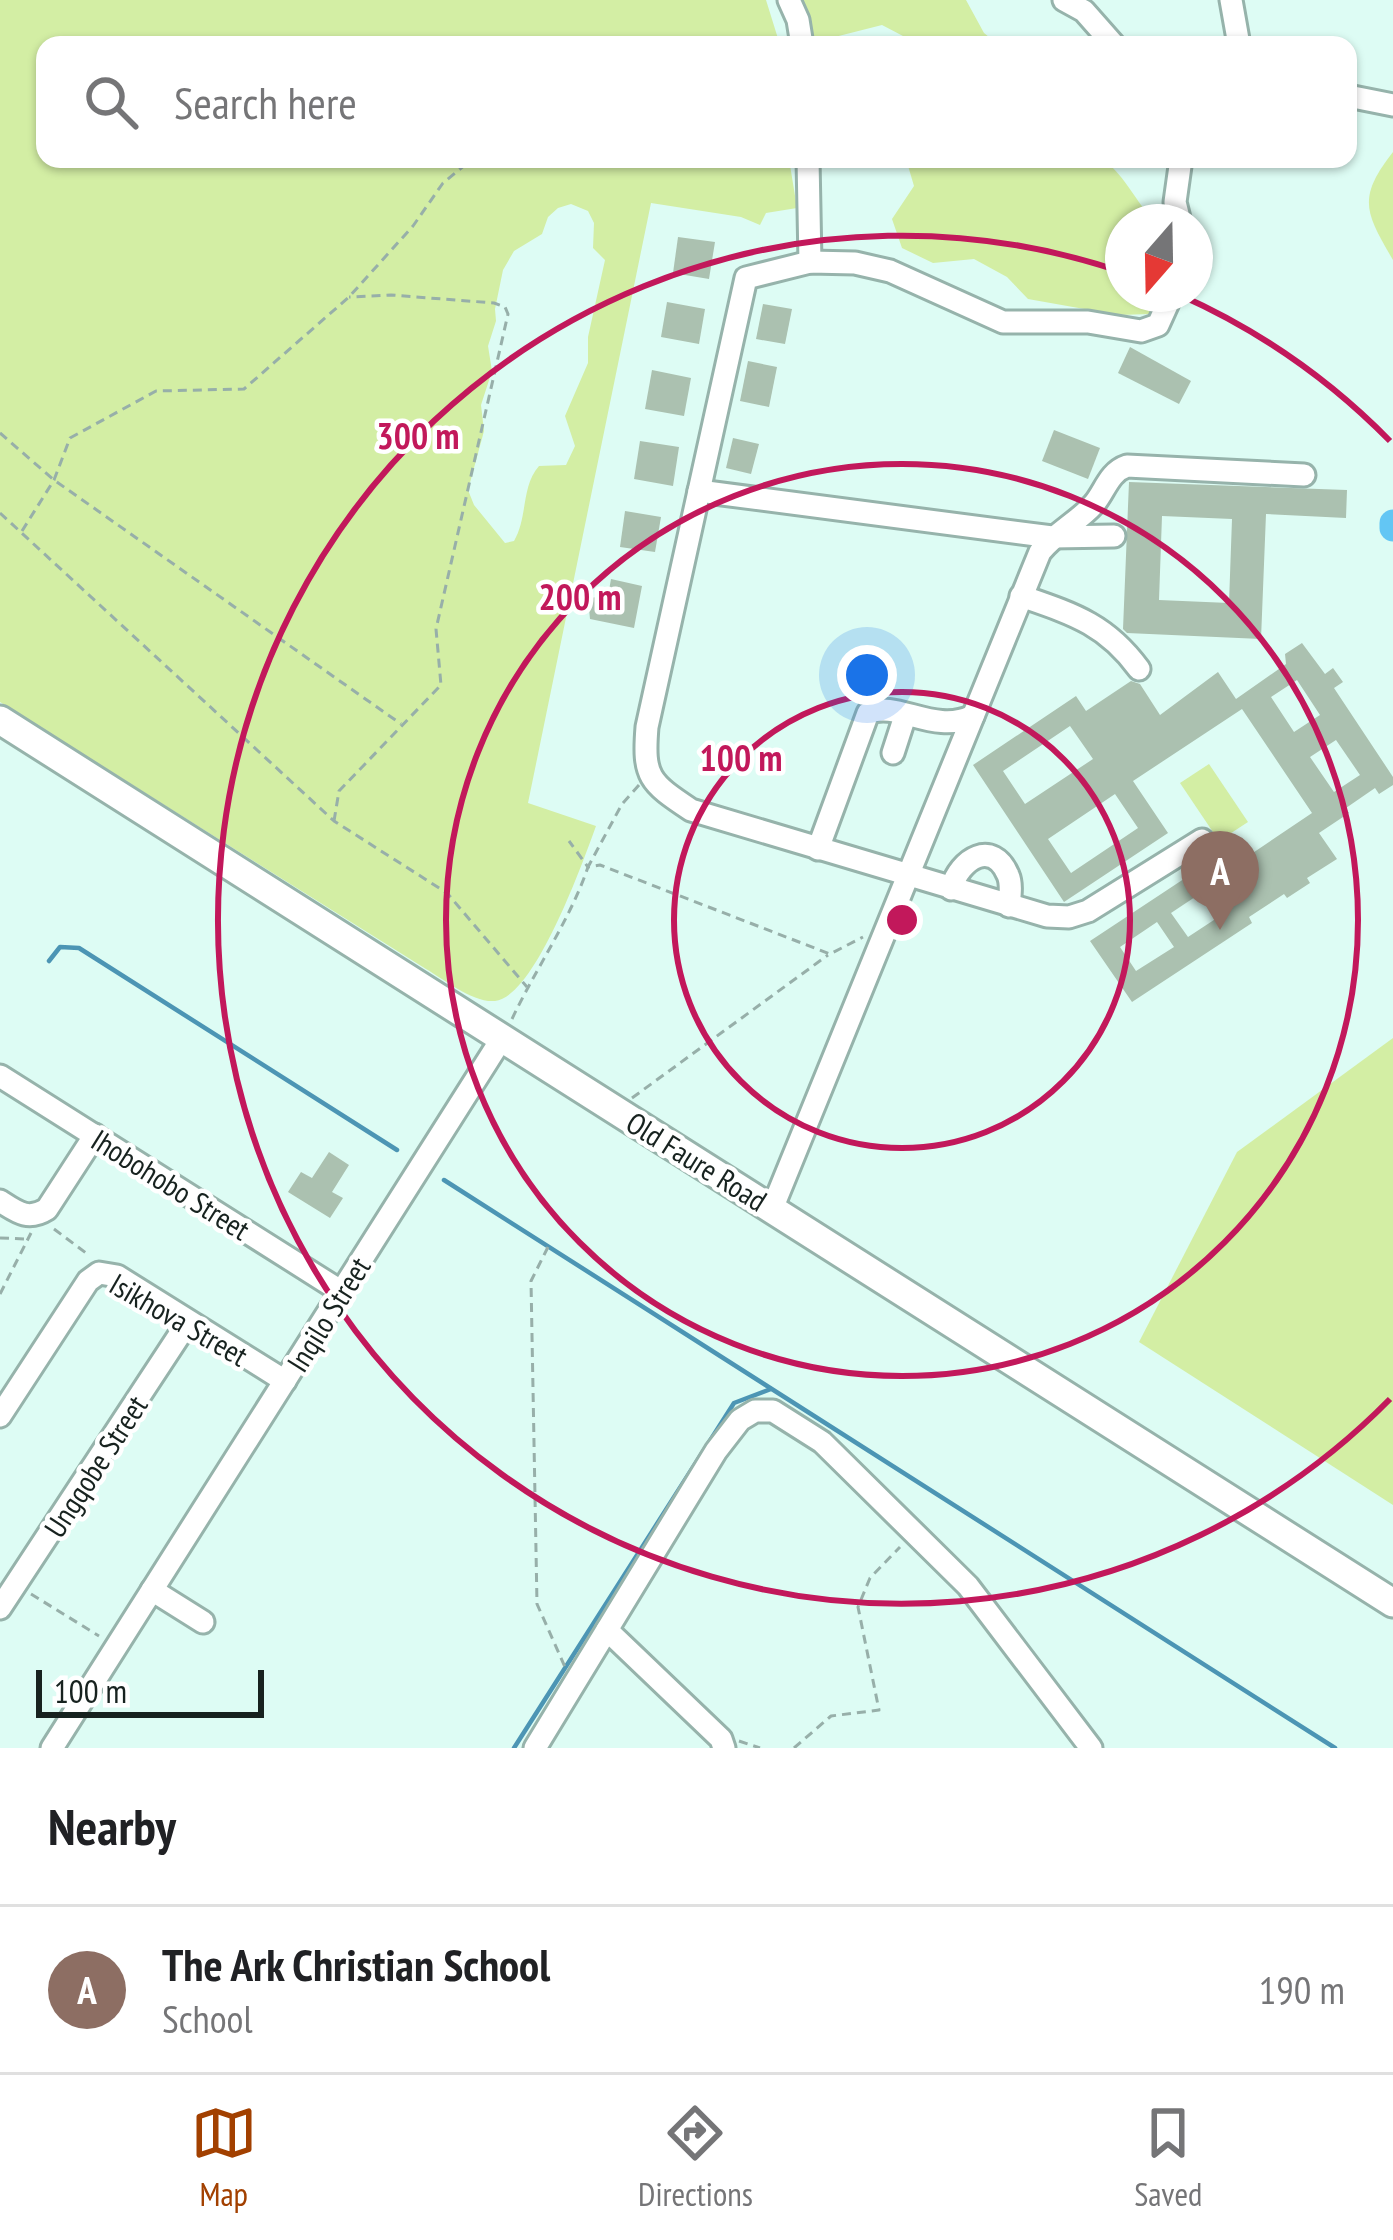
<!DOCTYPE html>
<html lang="en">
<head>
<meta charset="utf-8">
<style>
  body { margin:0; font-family:"PT Sans Narrow",sans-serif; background:#f6f6f6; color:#202124 }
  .compass { position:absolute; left:1105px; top:204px; width:108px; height:108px; border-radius:50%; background:#fff; box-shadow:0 3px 9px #0004; rotate:200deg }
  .scale { position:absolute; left:36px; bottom:30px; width:228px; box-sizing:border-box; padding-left:12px; border:6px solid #17221f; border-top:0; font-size:33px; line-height:42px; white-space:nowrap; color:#17221f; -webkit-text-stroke:9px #fff; paint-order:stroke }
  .you { position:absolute; left:867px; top:675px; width:42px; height:42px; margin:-30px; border:9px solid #fff; border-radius:50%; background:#1a73e8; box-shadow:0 0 0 18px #1a73e833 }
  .badge { display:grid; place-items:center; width:78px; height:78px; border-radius:50%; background:#a24000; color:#fff; font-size:39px; font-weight:700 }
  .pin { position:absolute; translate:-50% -99px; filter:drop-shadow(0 3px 6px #0008) }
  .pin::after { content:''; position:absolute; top:63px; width:42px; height:36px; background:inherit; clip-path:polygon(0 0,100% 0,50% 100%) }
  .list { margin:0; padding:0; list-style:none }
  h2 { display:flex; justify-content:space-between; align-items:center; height:156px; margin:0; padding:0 48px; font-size:51px }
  h2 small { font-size:39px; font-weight:400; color:#757577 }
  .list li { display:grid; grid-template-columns:78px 1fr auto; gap:36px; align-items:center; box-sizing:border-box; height:168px; padding:0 48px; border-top:3px solid #e0e0e0 }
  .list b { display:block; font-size:45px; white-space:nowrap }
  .list p { margin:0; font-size:39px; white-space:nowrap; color:#757577 }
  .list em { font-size:39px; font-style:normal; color:#757577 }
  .icon { flex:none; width:66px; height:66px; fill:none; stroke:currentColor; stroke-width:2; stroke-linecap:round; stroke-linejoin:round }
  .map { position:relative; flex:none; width:1393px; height:1748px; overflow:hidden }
  .search { position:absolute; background:#fff; box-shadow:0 3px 9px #0004; left:36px; right:36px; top:36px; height:132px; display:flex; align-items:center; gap:30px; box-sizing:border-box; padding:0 42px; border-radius:24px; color:#757577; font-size:45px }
  .sheet { height:324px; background:#fff }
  nav { display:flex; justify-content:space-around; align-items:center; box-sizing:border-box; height:168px; border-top:3px solid #e0e0e0; background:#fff; font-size:33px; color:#757577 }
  nav a { display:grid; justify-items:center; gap:6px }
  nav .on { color:#a24000 }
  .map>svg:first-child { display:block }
  .green { fill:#d3eea4; fill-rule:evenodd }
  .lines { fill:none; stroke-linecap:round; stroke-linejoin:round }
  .stream { stroke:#4c95b4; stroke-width:4.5 }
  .river { stroke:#63c6f4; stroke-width:27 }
  .building { fill:#abc1b0; fill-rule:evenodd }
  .minor-casing { stroke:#96b3ab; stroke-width:27 }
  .major-casing { stroke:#96b3ab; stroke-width:33 }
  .path { stroke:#97afa9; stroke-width:3; stroke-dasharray:9 6; stroke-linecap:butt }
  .minor { stroke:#fff; stroke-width:21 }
  .major { stroke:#fff; stroke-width:27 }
  .ring { fill:none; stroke:#c2185b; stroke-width:6 }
  .labels { text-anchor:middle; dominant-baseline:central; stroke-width:9; stroke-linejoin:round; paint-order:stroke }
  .street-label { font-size:30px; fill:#17221f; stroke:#fff }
  .centre { fill:#c2185b; stroke:#fff; stroke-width:6 }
  .ring-label { font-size:36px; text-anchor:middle; font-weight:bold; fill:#c2185b; stroke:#fff; stroke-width:9; stroke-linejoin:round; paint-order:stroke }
</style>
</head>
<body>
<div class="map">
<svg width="1393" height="1748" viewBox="0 0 1393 1748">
  <rect width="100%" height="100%" fill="#ddfcf4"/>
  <g class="green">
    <path d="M 0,0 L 766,0 L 780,45 L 45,45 L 45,159 L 789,159 L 797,208 L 766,213 L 760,225 L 741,217 L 651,203 L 528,803 L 596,826 C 583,862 535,997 495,1001 C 473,1003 445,980 426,969 L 0,702 ZM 571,204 L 588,211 L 594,223 L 593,248 L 605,260 L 588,337 L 588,363 L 565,416 L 575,446 L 566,465 L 539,466 C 521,486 528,517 514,541 L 505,543 L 474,505 L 468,490 L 484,431 L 481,405 L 492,371 L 488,346 L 496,321 L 495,309 L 503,270 L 514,251 L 542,234 L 548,217 L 558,208 Z"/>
    <polygon points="796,0 966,0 984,33 999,45 906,45 903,36 882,25 815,42"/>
    <path d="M 1393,152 L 1393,260 C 1365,212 1357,198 1393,152 Z"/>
    <path d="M 906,159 L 1104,160 C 1127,178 1135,202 1156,222 L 1123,222 L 1123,294 L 1160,294 L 1151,314 L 1118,315 L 1028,299 L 1007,277 L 974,259 L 933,263 L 902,248 L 892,219 L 914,186 Z"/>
    <polygon points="1209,764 1248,822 1219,841 1180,783"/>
    <polygon points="1393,1038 1393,1505 1139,1342 1237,1152"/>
  </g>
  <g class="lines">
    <g class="stream">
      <polyline points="49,961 60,947 79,948 397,1150"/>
      <polyline points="444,1180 1335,1748"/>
      <polyline points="514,1748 734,1403 771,1389"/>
    </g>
    <polyline class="river" points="1393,523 1393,528"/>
  </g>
  <g class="building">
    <polygon points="678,237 715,242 709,279 673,273"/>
    <polygon points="667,302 705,309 699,344 661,337"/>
    <polygon points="763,304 792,309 785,344 756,339"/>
    <polygon points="1130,347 1191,381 1179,404 1118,373"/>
    <polygon points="748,361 777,367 769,407 740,401"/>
    <polygon points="652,370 691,378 684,416 645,409"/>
    <polygon points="1054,430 1100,448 1088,479 1042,461"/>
    <polygon points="733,438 759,444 751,474 726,468"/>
    <polygon points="640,441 679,447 673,486 634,479"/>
    <path d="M 1129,482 L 1347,490 L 1346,518 L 1266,514 L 1261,639 L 1127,633 L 1123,629 ZM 1162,516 L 1232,519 L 1229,603 L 1159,600 Z"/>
    <polygon points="625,511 661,517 655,552 620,547"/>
    <polygon points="611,579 642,586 634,628 590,619 588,598 608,596"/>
    <path d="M 1302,643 L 1325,674 L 1333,668 L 1343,682 L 1334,688 L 1393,777 L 1393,785 L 1379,794 L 1375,788 L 1346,808 L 1349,813 L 1319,833 L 1337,859 L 1307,878 L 1310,883 L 1287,898 L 1284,894 L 1249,917 L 1252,923 L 1132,1002 L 1090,941 L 1211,861 L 1220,875 L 1312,813 L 1242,709 L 1133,781 L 1168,833 L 1064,902 L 973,765 L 1076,696 L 1086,711 L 1131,681 L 1140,684 L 1160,715 L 1218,672 L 1236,699 L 1286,664 L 1285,654 ZM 1297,680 L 1320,715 L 1294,732 L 1271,697 ZM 1070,726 L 1093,759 L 1025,804 L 1003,771 ZM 1336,740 L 1360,775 L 1334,792 L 1310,757 ZM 1115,794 L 1138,828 L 1071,873 L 1048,839 ZM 1204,891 L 1220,916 L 1188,937 L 1171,913 ZM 1157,922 L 1174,947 L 1136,971 L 1120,947 Z"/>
    <polygon points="329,1152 349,1165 332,1192 343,1198 330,1218 288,1192 301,1172 312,1178"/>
  </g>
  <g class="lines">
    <defs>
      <g id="minor">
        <polyline points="789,0 798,20 802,45"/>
        <polyline points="1064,0 1084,11 1114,45"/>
        <polyline points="1231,0 1239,45"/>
        <polyline points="1348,96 1393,105"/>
        <polyline points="808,159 810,262"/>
        <polyline points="1180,222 1175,202 1181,159"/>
        <path d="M 1172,294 L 1158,325 L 1141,331 L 1088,322 L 1003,322 L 890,271 L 855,263 L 810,262 L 746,278 L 647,727 C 643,777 649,782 691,810 L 1047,916 L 1069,917 L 1088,911 L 1202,840"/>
        <polyline points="699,491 1052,537 1114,536"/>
        <path d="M 1021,596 C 1073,614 1106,624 1139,669"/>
        <polyline points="893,753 905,716"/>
        <path d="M 818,849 L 868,713 C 897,700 934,735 973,716"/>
        <path d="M 951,889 C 960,858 993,839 1008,875 C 1012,884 1010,896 1009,906"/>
        <polyline points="0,1076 342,1292"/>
        <path d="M 0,1201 C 17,1212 28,1221 47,1209 L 95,1135"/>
        <path d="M 772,1209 L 1040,552 C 1056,532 1078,522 1094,504 C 1105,491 1109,472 1127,466 L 1304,475"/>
        <polyline points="0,1416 88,1281 99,1273 117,1276 285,1381"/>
        <polyline points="152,1590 203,1622"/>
        <polyline points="0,1608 188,1322"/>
        <polyline points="607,1630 721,1739 724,1748"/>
        <polyline points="52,1748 502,1038"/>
        <polyline points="535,1748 716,1451 740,1420 755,1411 773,1411 822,1442 968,1586 1091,1748"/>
      </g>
      <polyline id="major" points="0,720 1393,1603"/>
    </defs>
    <use href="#minor" class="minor-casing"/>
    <use href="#major" class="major-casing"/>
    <g class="path">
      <polyline points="0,433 54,480 401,724"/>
      <polyline points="0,513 334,821 447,893 527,987"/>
      <polyline points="22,531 54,480 70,438 156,391 244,389 349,297 413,226 443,183 472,159"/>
      <polyline points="639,785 622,804 588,867 600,865 830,954 863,937"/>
      <polyline points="334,821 339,791 441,685 436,629 508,314 505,307 494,303 391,295 349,297"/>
      <path d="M 512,1019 C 536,968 570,920 588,867 L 569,841"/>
      <polyline points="632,1098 828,955"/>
      <polyline points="54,1229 90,1256"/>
      <polyline points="0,1238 26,1239"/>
      <polyline points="548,1247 531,1281 537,1604 565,1667"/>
      <polyline points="0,1294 31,1233"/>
      <polyline points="31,1594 99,1636"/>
      <polyline points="739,1741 760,1748"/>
      <polyline points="794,1748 831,1716 879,1710 858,1607 870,1578 900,1547"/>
    </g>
    <use href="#minor" class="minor"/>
    <use href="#major" class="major"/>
  </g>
  <g class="ring">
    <circle cx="902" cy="920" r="228"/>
    <circle cx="902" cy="920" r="456"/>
    <path d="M1390 1399A684 684 0 1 1 1119 271M1180 295A684 684 0 0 1 1390 441"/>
  </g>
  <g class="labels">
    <g class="street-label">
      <text transform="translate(697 1161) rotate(32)">Old Faure Road</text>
      <text transform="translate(171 1184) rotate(32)">Ihobohobo Street</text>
      <text transform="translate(328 1314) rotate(-58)">Inqilo Street</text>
      <text transform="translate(179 1319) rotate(30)">Isikhova Street</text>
      <text transform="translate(95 1466) rotate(-57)">Ungqobe Street</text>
    </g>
  </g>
  <circle cx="902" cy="920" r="18" class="centre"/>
  <g class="ring-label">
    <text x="418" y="449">300 m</text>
    <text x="580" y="610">200 m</text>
    <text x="741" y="771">100 m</text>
  </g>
</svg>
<svg class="compass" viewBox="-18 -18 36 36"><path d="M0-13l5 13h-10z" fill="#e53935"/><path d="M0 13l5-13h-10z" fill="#757577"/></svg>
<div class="scale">100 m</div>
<div class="you"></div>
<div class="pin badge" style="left:1220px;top:930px;background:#8d6e63">A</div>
<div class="search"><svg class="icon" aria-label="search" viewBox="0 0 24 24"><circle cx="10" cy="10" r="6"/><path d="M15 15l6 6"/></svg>Search here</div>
</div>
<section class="sheet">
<h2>Nearby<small></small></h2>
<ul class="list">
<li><span class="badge" style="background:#8d6e63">A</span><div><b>The Ark Christian School</b><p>School</p></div><em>190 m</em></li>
</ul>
</section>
<nav>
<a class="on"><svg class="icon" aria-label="map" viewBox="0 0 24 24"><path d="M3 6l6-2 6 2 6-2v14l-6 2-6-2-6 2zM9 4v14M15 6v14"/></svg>Map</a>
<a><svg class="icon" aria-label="directions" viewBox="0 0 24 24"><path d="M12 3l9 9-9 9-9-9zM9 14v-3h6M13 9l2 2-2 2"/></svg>Directions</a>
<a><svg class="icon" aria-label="saved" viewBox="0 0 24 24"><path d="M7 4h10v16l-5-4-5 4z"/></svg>Saved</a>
</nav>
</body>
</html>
